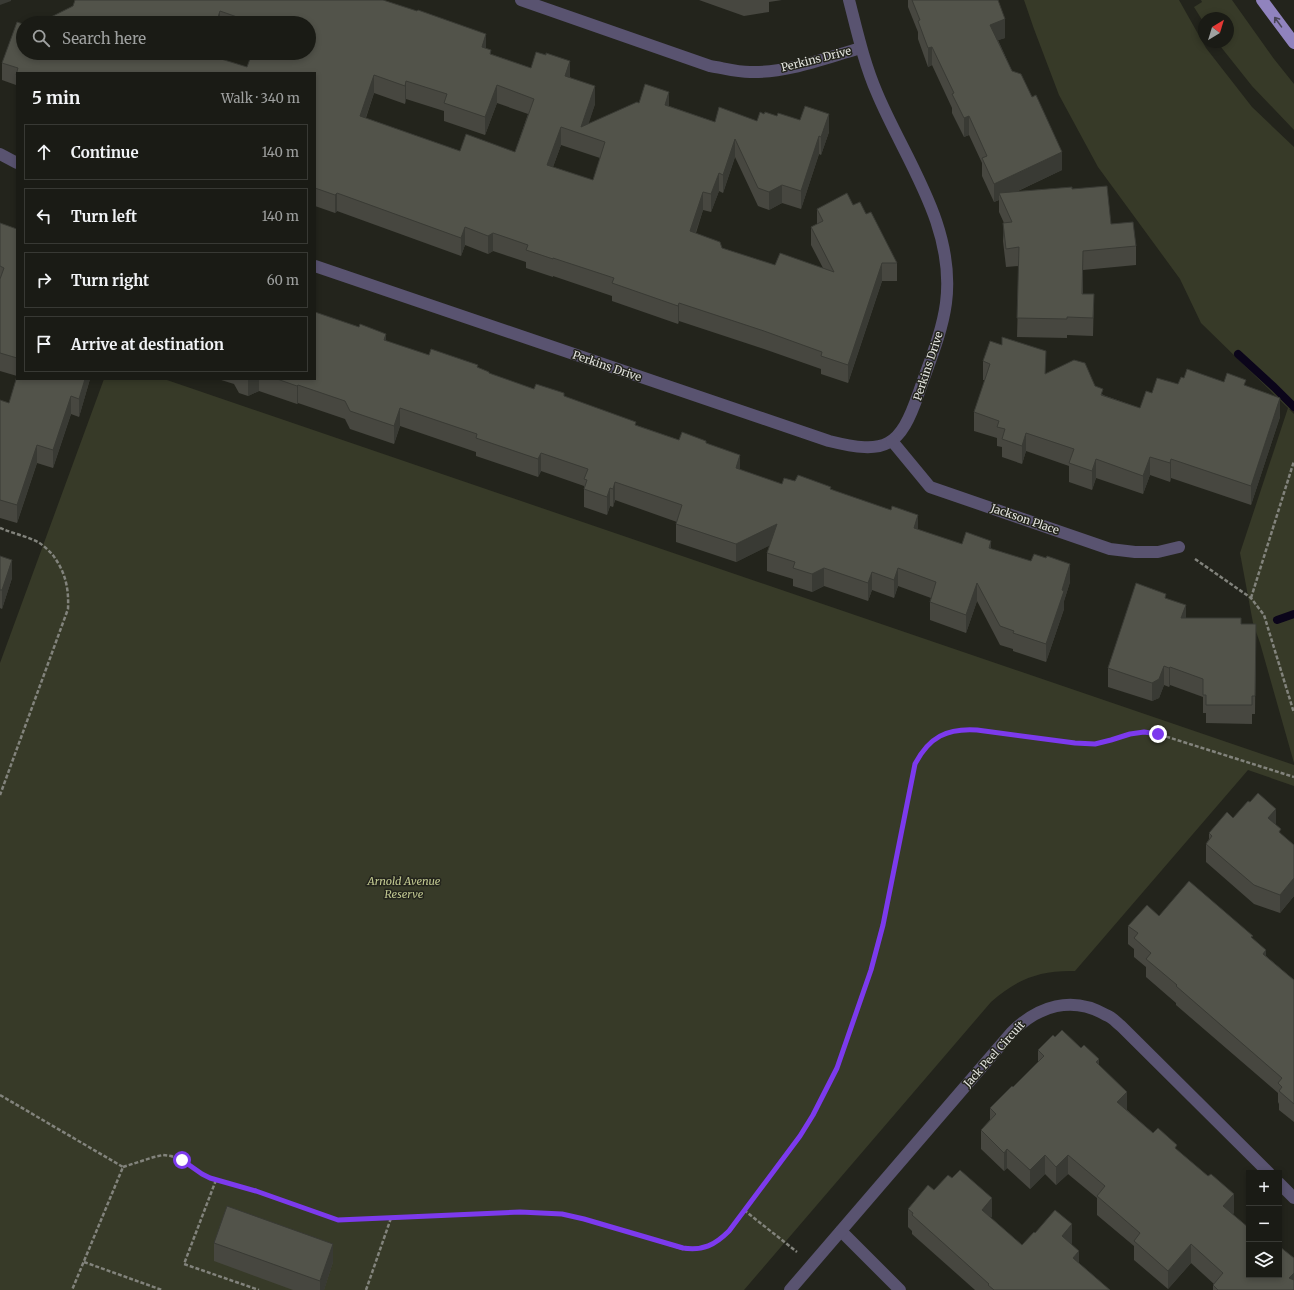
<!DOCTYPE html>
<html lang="en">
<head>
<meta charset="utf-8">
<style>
  body { margin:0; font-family:Merriweather,serif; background:#23241e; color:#f1f3f6 }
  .controls { position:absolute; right:12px; bottom:12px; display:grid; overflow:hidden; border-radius:0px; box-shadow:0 2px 6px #0003 }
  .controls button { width:36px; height:36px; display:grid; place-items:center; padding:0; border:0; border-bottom:1px solid #383934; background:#1a1b15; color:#f1f3f6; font:20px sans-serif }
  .compass { position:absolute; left:1198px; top:12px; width:36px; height:36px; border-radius:50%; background:#1a1b15; box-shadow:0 2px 6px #0003; rotate:38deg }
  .stop { position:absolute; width:12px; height:12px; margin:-9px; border:3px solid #7c3aed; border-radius:50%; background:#fff }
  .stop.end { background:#7c3aed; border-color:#fff; box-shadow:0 1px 4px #0008 }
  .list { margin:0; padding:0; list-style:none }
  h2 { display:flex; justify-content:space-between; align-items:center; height:52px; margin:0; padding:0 16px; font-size:17px }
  h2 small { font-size:13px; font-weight:400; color:#9fa1a0 }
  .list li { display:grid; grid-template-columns:26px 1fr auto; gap:12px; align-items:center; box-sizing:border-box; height:56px; margin:0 8px 8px; padding:0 8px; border:1px solid #383934; border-radius:0px }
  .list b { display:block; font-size:15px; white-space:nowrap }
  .list em { font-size:13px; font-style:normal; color:#9fa1a0 }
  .icon { flex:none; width:22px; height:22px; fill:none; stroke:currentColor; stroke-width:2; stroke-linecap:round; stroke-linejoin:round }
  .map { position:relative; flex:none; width:1294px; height:1290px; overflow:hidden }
  .search { position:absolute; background:#1a1b15; box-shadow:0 2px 6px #0003; left:16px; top:16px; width:300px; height:44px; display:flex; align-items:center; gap:10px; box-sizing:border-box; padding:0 14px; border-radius:22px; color:#9fa1a0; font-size:15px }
  .panel { position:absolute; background:#1a1b15; box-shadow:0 2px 6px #0003; left:16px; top:72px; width:300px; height:308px; border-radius:0px }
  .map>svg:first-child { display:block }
  .green { fill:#373a28 }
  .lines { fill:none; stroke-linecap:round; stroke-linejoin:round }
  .stream { stroke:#0b051a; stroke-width:8 }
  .path { stroke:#82837c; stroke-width:2.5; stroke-dasharray:4 2; stroke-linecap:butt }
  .minor { stroke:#595370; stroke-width:12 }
  .major { stroke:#9083be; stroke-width:12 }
  .wall { fill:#474740; fill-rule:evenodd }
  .shaded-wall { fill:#393a34 }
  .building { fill:#52534a; stroke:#393a34; fill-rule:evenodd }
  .oneway { stroke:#494555 }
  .route { stroke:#7c3aed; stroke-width:5 }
  .labels { text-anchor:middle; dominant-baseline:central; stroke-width:3; stroke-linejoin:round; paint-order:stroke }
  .street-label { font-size:11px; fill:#e2e3de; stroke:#23241c }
  .park-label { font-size:11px; font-style:italic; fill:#c1c891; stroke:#23241c }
</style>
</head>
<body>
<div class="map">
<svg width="1294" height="1290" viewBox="0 0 1294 1290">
  <rect width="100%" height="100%" fill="#23241c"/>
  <g class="green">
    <polygon points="1024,0 1179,0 1206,48 1252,107 1294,147 1294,410 1289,409 1294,414 1294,763 1260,643 1253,623 1240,553 1288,408 1201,323 1180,279 1098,167 1059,95 1034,29"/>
    <polygon points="1201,0 1232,0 1274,59 1294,84 1294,130 1252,86 1217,42 1228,42 1228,18 1204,18 1204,23 1194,7 1202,2"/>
    <path d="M 104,379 L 164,379 L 1294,765 L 1294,786 L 1248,770 L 1075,971 C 1040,970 1017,979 991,1002 L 744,1290 L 0,1290 L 0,663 Z"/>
  </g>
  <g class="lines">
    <g class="stream">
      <polyline points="1238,354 1274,387 1294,407"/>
      <polyline points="1277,620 1294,614"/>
    </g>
    <g class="path">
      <path d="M 0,528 C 12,533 26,536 38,542 C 43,545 48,550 52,554 C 65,571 69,587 68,609 L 0,795"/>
      <polyline points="1195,559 1251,598 1264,615 1294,713"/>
      <polyline points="1251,598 1294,461"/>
      <polyline points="0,1095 123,1167 72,1290"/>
      <path d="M 123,1167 L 154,1157 L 163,1155 L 171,1156 L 182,1160 L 202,1174 L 210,1178 L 256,1191 L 338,1220 L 520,1212 L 562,1214 L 584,1219 L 683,1249 C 703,1251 715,1245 729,1231 L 800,1136 L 813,1115 L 837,1068 L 871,970 L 883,925 L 915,764 C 929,737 947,728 977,730 L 1075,743 L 1095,744 L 1111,740 L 1129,734 L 1144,732 L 1158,734 L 1294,777"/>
      <polyline points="216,1180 184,1264 259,1290"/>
      <polyline points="744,1210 797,1252"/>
      <polyline points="84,1262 162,1290"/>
      <polyline points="366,1290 391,1218"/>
    </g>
    <g class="minor">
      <path d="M 521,0 L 710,66 C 723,68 737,72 750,72 C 788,73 825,58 861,48"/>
      <polyline points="0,154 17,163"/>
      <path d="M 315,266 L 829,441 C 886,455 900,448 919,392 C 929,363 942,333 946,303 C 956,226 905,160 877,93 C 864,63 857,31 849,0"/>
      <polyline points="892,441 930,487 1110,549 1135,552 1158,552 1179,547"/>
      <polyline points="1279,1183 1294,1198"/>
      <polyline points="841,1231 900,1290"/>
      <path d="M 790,1290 L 1012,1032 C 1038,1006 1072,995 1106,1015 C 1112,1017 1116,1022 1121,1026 L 1269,1173"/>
    </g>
    <polyline class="major" points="1262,0 1294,43"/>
  </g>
  <g class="wall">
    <path d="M 383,0 L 486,48 L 491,54 L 531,68 L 570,77 L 595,104 L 588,124 L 639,103 L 669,106 L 715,122 L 757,121 L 764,114 L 777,116 L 829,132 L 821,155 L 819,154 L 801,209 L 782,203 L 769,210 L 758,206 L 735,157 L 723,193 L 719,191 L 711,212 L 703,210 L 696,233 L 722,248 L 775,265 L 823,268 L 811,245 L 811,227 L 817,224 L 817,209 L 853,205 L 866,214 L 897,263 L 897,281 L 882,281 L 848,383 L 821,374 L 821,369 L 764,349 L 679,321 L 678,324 L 612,301 L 612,296 L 553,276 L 553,277 L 526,268 L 526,262 L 493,251 L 488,254 L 465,245 L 461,256 L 337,211 L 335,213 L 315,206 L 315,73 L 17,73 L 17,93 L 16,93 L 16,85 L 2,80 L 2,63 L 23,53 L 211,56 L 247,67 L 309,23 L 49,23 L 73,6 ZM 374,93 L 405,104 L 406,99 L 444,111 L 444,121 L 485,135 L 497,103 L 528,114 L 515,152 L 460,151 L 366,118 ZM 561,145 L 600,158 L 593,180 L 553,167 Z"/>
    <polygon points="699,0 782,0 769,2 769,12 744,16"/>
    <polygon points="908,0 998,0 1005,38 998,40 1012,71 1062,170 1016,192 1072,189 1136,246 1136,265 1083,270 1083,294 1094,294 1093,336 1067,335 1067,338 1017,337 1019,266 1006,267 1003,241 1004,223 999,212 999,200 994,202 982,176 982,163 969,135 964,137 952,113 952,108 932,65 928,67 918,39 918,32 908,7"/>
    <polygon points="0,223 17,229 17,376 0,371"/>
    <polygon points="386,341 429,355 478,368 489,374 534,389 564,396 636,425 679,440 706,443 740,470 782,484 795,481 831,489 918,530 962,544 991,549 1070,582 1064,601 1064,609 1046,662 1013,651 1013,649 1000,645 977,601 966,633 930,620 930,602 931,598 898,586 894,598 872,590 868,601 824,586 812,592 793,586 793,579 767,571 767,553 770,545 736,562 676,542 676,524 677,522 615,500 613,507 610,506 607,515 584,507 584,486 541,471 538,477 476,456 476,452 400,426 394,444 350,429 345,419 298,403 297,404 259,391 248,396 239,393 234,384 218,379 315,379"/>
    <polygon points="983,361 1046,373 1095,386 1103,395 1140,408 1152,393 1178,384 1184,378 1224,382 1246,386 1280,417 1251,505 1171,478 1170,482 1150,475 1143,494 1096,478 1092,490 1069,482 1069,466 1026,451 1022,464 1002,457 1002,447 997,446 997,438 974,431 974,412 985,380 983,380"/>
    <polygon points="17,379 90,379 79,417 71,414 53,468 37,463 17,523 0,518 0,400 9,403"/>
    <polygon points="0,556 12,578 2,609 0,608"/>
    <polygon points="1166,599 1186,618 1241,624 1256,624 1255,714 1252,714 1252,724 1206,723 1206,713 1203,713 1203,697 1170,685 1169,687 1164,685 1159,698 1152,701 1108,687 1108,668"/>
    <polygon points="1233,818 1276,825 1281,834 1294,845 1294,896 1280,913 1254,904 1206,862 1206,844 1209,839 1209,833"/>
    <polygon points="1159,916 1253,939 1266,956 1294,980 1294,1122 1279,1110 1279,1104 1278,1102 1278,1093 1176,1005 1176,1003 1146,977 1146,967 1134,957 1134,949 1128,944 1128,926"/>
    <polygon points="1055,1037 1099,1065 1127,1110 1153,1133 1177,1150 1234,1213 1232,1214 1294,1290 1213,1290 1213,1285 1214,1284 1191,1263 1168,1289 1134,1260 1134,1246 1097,1215 1097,1198 1068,1174 1056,1185 1045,1174 1030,1189 1007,1168 1004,1171 981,1149 981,1130 990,1120 990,1108 1013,1087 1038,1062 1038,1050"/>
    <polygon points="952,1178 992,1216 991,1218 1022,1245 1035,1233 1072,1243 1071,1244 1079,1263 1110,1290 975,1290 912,1234 912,1231 908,1227 908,1209"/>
    <polygon points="214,1243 333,1262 324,1290 293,1290 214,1261"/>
  </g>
  <g class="shaded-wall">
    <polygon points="0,0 11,0 11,1 0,5"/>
    <polygon points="220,11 220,23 216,23"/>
    <polygon points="1005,19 1005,38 990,43 990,25"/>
    <polygon points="486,34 486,52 482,47"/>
    <polygon points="932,47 932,65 928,67 928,48"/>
    <polygon points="206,53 212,53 205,72 205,54"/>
    <polygon points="570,61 570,79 565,76"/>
    <polygon points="374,75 374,93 360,134 360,116"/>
    <polygon points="406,81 406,99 405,104 405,86"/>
    <polygon points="497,85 497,103 485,135 485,117"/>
    <polygon points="595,86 595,104 585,135 581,127"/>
    <polygon points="669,92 669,110 665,105"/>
    <polygon points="829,114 829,132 821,155 821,137"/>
    <polygon points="969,116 969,135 964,137 964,118"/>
    <polygon points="561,127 561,145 547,183 547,165"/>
    <polygon points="819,136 819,154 801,209 801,191"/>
    <polygon points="735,139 735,157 723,193 723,175"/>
    <polygon points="1062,152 1062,170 1001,199 999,193 999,200 994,202 994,184"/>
    <polygon points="719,173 719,191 711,212 711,194"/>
    <polygon points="782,185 782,203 769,210 769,192"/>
    <polygon points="703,192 703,210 690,249 690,231"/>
    <polygon points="337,193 337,211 335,213 335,195"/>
    <polygon points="465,227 465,245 461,256 461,238"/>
    <polygon points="493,233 493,251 488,254 488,236"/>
    <polygon points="882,263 882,281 848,383 848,365"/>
    <polygon points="679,303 679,321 678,324 678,306"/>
    <polygon points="386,334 386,352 384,340"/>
    <polygon points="85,379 90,379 79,417 79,399"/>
    <polygon points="248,379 259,379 259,391 248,396"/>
    <polygon points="298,385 298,403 297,404 297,386"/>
    <polygon points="71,396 71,414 53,468 53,450"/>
    <polygon points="1280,398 1280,417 1251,505 1251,486"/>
    <polygon points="400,408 400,426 394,444 394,426"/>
    <polygon points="1026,433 1026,451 1022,464 1022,446"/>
    <polygon points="37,445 37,463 17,523 17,505"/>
    <polygon points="541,453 541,471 538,477 538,459"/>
    <polygon points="740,455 740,473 736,468"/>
    <polygon points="1150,457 1150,475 1143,494 1143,476"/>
    <polygon points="1096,459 1096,478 1092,490 1092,471"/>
    <polygon points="1171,459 1171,478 1170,482 1170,463"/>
    <polygon points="615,482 615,500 613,507 613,489"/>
    <polygon points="610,488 610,506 607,515 607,497"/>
    <polygon points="918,515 918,533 914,528"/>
    <polygon points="777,524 777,542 736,562 736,544"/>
    <polygon points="991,541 991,559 989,548"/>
    <polygon points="12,560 12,578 2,609 2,590"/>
    <polygon points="1070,564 1070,582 1064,601 1064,609 1046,662 1046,644 1062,590"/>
    <polygon points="824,568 824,586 812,592 812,574"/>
    <polygon points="898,568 898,586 894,598 894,580"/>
    <polygon points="872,572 872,590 868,601 868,583"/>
    <polygon points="977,583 977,601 966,633 966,615"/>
    <polygon points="1186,605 1186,624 1181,618"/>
    <polygon points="1164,666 1164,685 1159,698 1152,701 1152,683"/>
    <polygon points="1170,667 1170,685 1169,687 1169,668"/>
    <polygon points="1276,809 1276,827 1268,818"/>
    <polygon points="1294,878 1294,896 1280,913 1280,895"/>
    <polygon points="1266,950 1266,969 1263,954"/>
    <polygon points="1099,1059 1099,1078 1096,1062"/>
    <polygon points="1127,1092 1127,1111 1117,1102"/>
    <polygon points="1007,1149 1007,1168 1004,1171 1004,1153"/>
    <polygon points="1045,1155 1045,1174 1030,1189 1030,1170"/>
    <polygon points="1068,1155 1068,1174 1056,1185 1056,1167"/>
    <polygon points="1234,1194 1234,1213 1223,1225 1223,1206"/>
    <polygon points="992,1198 992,1216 982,1229 982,1210"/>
    <polygon points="1072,1224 1072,1243 1062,1255 1062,1236"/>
    <polygon points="333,1244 333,1262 324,1290 320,1290 320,1281"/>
    <polygon points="1191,1244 1191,1263 1168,1289 1168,1271"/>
    <polygon points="1079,1251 1079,1270 1073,1258"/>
    <polygon points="1294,1273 1294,1290 1289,1278"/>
  </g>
  <g class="building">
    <path d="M 75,0 L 383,0 L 417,11 L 418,10 L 486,34 L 482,47 L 491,50 L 490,54 L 531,68 L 536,52 L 546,55 L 546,53 L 570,61 L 565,76 L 595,86 L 581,127 L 637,102 L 639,103 L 645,84 L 669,92 L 665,105 L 715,122 L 719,107 L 757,121 L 760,112 L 764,114 L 765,112 L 777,116 L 778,113 L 800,120 L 805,106 L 829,114 L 821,137 L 819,136 L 801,191 L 782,185 L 769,192 L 758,188 L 735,139 L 723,175 L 719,173 L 711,194 L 703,192 L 690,231 L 720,242 L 722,248 L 775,265 L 780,253 L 834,272 L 811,227 L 823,221 L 817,209 L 847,193 L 853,205 L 860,202 L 866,214 L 871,212 L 897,263 L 882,263 L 848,365 L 821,356 L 822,352 L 764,331 L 679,303 L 678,306 L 612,283 L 614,278 L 553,258 L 553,259 L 526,250 L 528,245 L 502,236 L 493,233 L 488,236 L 465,227 L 461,238 L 337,193 L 335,195 L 315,188 L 315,73 L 17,73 L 17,75 L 16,75 L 18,68 L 2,63 L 17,22 L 23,24 L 23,53 L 206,53 L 205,54 L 247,67 L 252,53 L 309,53 L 309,23 L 254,23 L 220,11 L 216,23 L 49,23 L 51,17 L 73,6 ZM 374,75 L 405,86 L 406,81 L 447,94 L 444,103 L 485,117 L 497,85 L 534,99 L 515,152 L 466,134 L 460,151 L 360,116 ZM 561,127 L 605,142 L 593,180 L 547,165 Z"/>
    <polygon points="912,0 998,0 1005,19 990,25 1012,71 1021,74 1032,97 1036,95 1062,152 994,184 982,158 987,156 969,116 964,118 952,94 954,93 932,47 928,48 918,21 920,20"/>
    <polygon points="1107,186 1111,224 1133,222 1136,246 1083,251 1082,294 1094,294 1093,318 1067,317 1067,319 1017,318 1019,247 1006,249 1003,223 1012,222 999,193 1072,187 1072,189"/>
    <polygon points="0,223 17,229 17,358 0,353 0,279 4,268 0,266"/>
    <polygon points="315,312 359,327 360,324 386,334 384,340 429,355 431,349 478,365 477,367 489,372 489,373 534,389 536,384 564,393 564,396 636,422 635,425 679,440 682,432 706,441 706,443 740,455 736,468 782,484 784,478 795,481 798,475 831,487 830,489 891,510 892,506 918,515 914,528 962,544 966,532 991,541 989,548 1031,561 1034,554 1046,558 1047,556 1070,564 1062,590 1064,591 1046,644 1013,633 1014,631 1000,626 977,583 966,615 930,602 936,582 898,568 894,580 872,572 868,583 824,568 812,574 793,568 795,562 767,553 777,524 736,544 676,524 682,505 615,482 613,489 610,488 607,497 584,489 587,480 584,479 588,469 541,453 538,459 476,438 477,434 400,408 394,426 350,411 345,401 298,385 297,386 277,379 315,379"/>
    <polygon points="1002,337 1046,351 1045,374 1074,360 1085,363 1095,386 1103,389 1101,395 1140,408 1146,391 1152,393 1157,378 1178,384 1181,377 1184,378 1187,369 1224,382 1227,373 1246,380 1244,385 1280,398 1251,486 1171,459 1170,463 1150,457 1143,476 1096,459 1092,471 1069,463 1074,449 1026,433 1022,446 1002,439 1005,429 997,427 999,421 974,412 990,364 983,361 990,341 1002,345"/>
    <polygon points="17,376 17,379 85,379 79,399 71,396 53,450 37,445 17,505 0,500 0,400 9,403"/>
    <polygon points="0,556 12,560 2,590 0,590"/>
    <polygon points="1136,583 1166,594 1165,598 1186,605 1181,618 1241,618 1241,624 1256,624 1255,696 1252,696 1252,705 1206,705 1206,695 1203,695 1203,679 1170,667 1169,668 1164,666 1159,679 1152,683 1108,668"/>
    <polygon points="1258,793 1276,809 1268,818 1281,829 1279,832 1294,845 1294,878 1280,895 1254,885 1206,844 1212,836 1209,833 1227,812 1233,818 1248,801 1250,802"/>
    <polygon points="1189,881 1253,936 1251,937 1266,950 1263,954 1294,980 1294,1104 1279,1091 1282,1087 1278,1083 1282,1078 1176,986 1177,985 1146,959 1151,953 1134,938 1138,933 1128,926 1147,905 1159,916"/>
    <polygon points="1062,1030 1081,1048 1084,1045 1099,1059 1096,1062 1127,1092 1117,1102 1153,1133 1158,1128 1177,1145 1175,1148 1208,1176 1211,1174 1234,1194 1223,1206 1249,1228 1249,1275 1279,1275 1279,1246 1294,1258 1294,1273 1289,1278 1294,1280 1294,1290 1218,1290 1213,1285 1223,1273 1191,1244 1168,1271 1134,1241 1140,1233 1097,1196 1105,1186 1068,1155 1056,1167 1045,1155 1030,1170 1007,1149 1004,1153 981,1130 996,1114 990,1108 1012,1086 1013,1087 1044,1056 1038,1050 1053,1035 1055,1037"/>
    <polygon points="960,1170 992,1198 982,1210 1022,1245 1034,1232 1035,1233 1055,1210 1072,1224 1062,1236 1079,1251 1073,1258 1110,1290 994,1290 988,1285 989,1284 912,1215 913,1213 908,1209 928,1185 934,1190 948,1175 952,1178"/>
    <polygon points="227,1206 333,1244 320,1281 214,1243"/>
  </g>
  <defs><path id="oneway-shaft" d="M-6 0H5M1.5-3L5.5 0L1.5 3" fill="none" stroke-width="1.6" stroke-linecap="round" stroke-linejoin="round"/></defs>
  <use class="oneway" href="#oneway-shaft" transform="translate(1278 22) rotate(-126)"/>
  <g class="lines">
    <path class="route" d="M 182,1160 L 202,1174 L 210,1178 L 256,1191 L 338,1220 L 520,1212 L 562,1214 L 584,1219 L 683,1248 C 703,1251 715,1245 729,1231 L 800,1136 L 813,1115 L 837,1068 L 871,970 L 883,925 L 915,764 C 929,737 947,728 977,730 L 1075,743 L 1095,744 L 1111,740 L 1130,734 L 1144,732 L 1158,734"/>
  </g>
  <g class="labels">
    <g class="street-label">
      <text transform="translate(816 59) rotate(-14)">Perkins Drive</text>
      <text transform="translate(607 366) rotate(19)">Perkins Drive</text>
      <text transform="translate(928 366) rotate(-72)">Perkins Drive</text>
      <text transform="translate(1025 519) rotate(19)">Jackson Place</text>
      <text transform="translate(994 1054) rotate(-48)">Jack Peel Circuit</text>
    </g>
    <g class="park-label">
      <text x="404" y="881">Arnold Avenue<tspan x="404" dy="13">Reserve</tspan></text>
    </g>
  </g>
</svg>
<div class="controls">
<button>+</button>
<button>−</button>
<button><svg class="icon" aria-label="layers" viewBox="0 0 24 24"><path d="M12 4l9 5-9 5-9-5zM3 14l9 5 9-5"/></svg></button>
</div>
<svg class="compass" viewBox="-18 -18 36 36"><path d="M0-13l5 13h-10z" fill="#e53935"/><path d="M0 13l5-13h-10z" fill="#9fa1a0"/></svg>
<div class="stop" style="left:182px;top:1160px"></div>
<div class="stop end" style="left:1158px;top:734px"></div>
<div class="search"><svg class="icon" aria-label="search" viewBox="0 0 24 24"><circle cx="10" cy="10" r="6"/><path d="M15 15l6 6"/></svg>Search here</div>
<section class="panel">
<h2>5 min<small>Walk · 340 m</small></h2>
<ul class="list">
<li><svg class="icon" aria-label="ahead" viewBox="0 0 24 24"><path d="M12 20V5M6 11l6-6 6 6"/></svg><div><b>Continue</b></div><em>140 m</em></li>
<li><svg class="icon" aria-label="left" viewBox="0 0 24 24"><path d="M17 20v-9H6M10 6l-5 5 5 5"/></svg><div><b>Turn left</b></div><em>140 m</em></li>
<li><svg class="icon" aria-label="right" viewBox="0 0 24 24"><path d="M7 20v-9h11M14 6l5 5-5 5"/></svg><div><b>Turn right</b></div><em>60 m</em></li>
<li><svg class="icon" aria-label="arrive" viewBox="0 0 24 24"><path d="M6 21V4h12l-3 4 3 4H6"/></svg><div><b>Arrive at destination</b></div></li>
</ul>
</section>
</div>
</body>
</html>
